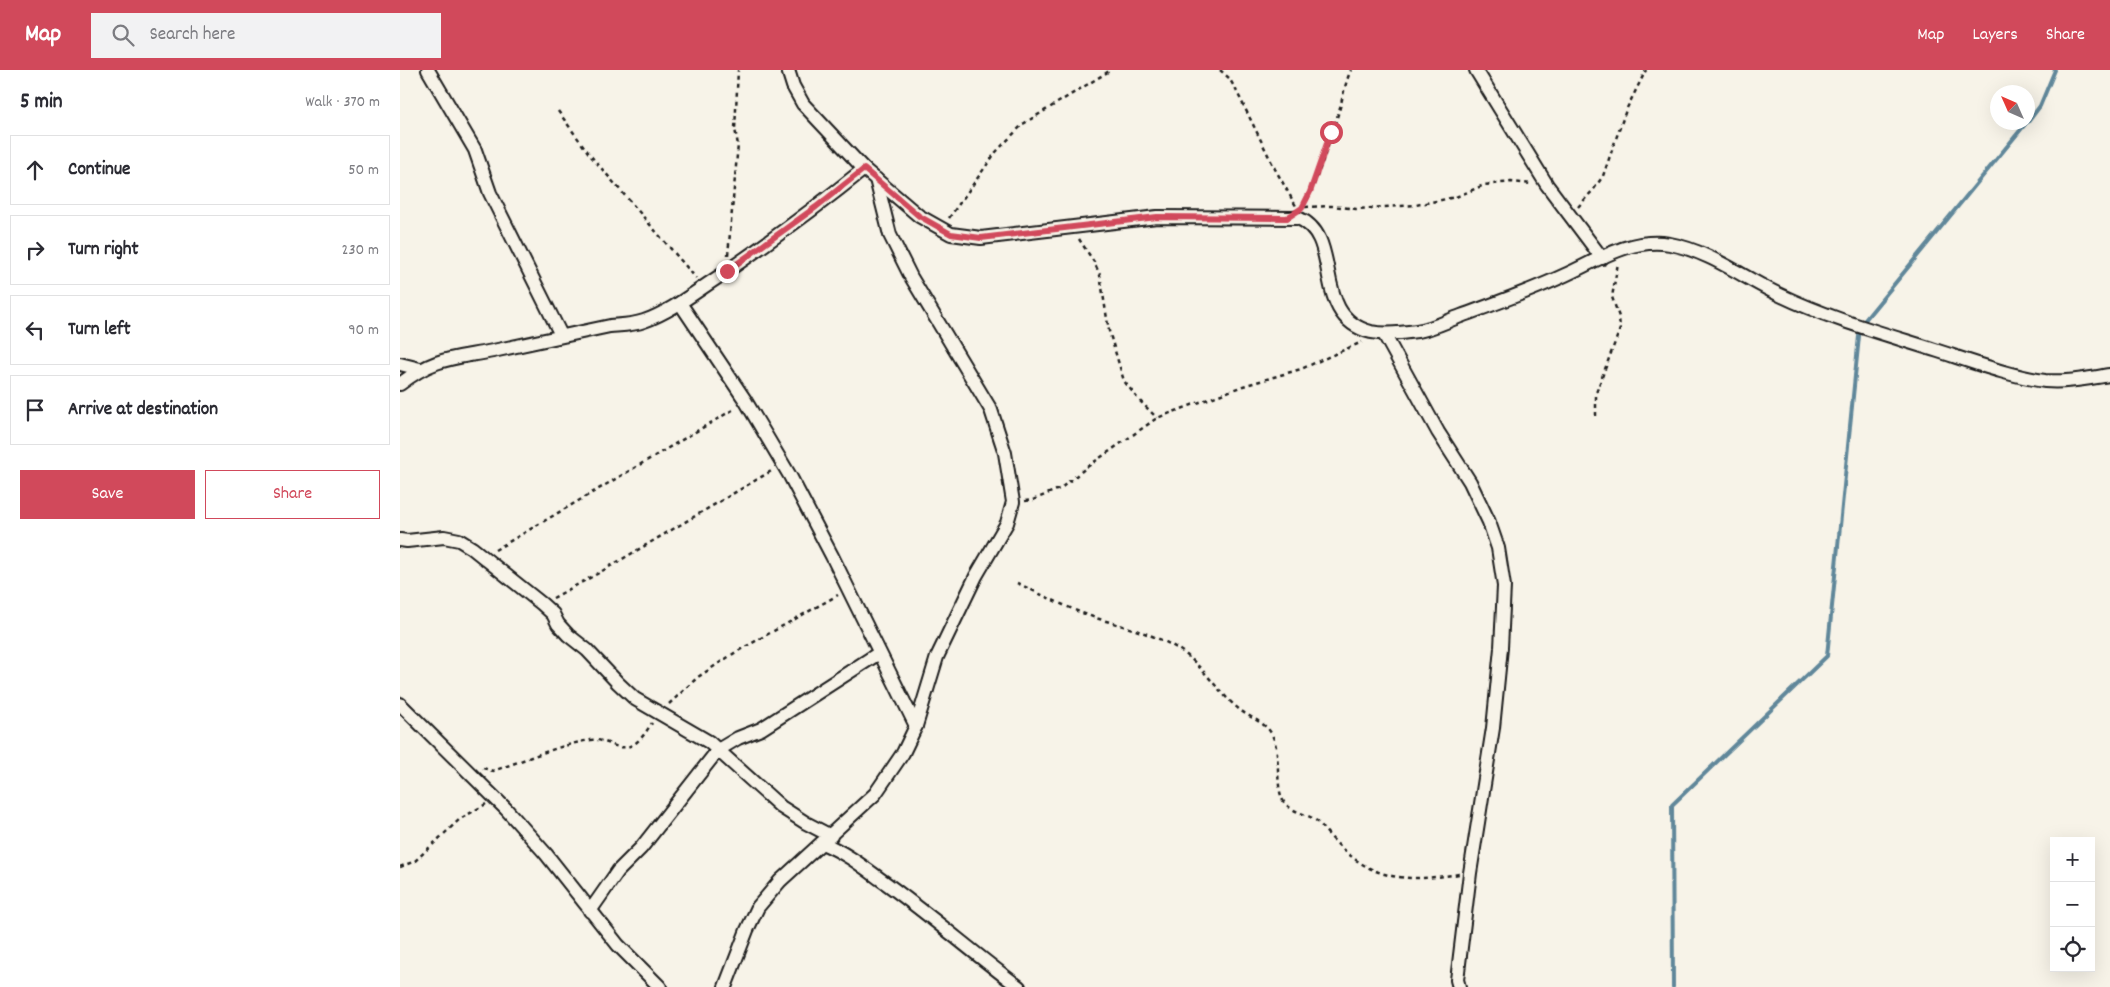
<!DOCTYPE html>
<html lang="en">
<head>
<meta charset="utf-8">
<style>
  body { margin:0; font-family:Dekko,sans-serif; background:#f2f2f3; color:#2b2b33 }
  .controls { position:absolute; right:15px; bottom:15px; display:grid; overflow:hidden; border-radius:0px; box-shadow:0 5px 20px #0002 }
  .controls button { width:45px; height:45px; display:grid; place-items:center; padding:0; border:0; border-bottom:1px solid #e1e1e2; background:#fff; color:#2b2b33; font:25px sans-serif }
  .compass { position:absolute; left:1590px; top:15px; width:45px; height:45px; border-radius:50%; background:#fff; box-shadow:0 5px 20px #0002; rotate:315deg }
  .stop { position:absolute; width:15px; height:15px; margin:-11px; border:4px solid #d1495b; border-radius:50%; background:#fff }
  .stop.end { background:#d1495b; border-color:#fff; box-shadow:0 1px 5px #0008 }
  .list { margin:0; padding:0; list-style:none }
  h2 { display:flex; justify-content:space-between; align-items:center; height:65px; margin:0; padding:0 20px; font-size:21px }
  h2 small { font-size:16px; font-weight:400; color:#7c7c81 }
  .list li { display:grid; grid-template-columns:32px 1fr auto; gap:15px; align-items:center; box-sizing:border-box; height:70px; margin:0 10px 10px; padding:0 10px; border:1px solid #e1e1e2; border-radius:0px }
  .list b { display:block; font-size:19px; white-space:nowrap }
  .list em { font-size:16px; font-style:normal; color:#7c7c81 }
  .actions { display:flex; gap:10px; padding:15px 20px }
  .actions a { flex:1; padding:11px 0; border:1px solid #d1495b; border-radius:0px; text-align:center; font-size:18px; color:#d1495b }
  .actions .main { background:#d1495b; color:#fff }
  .icon { flex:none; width:28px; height:28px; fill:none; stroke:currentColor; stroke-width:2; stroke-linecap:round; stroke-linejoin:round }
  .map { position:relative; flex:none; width:1710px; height:917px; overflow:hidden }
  header { display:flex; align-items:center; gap:30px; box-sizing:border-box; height:70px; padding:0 25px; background:#d1495b; color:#fff }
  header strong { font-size:24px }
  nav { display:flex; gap:28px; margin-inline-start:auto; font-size:18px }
  .search { width:350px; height:45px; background:#f2f2f3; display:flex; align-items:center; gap:12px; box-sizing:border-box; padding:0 18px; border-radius:0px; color:#7c7c81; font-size:19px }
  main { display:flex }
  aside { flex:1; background:#fff }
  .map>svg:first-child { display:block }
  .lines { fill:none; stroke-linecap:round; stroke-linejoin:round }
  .stream { stroke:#60879a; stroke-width:4 }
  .minor-casing { stroke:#1c1c1c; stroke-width:16 }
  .path { stroke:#1c1c1c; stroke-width:2.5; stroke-dasharray:4 4; stroke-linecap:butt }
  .minor { stroke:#f7f3e8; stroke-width:12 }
  .route { stroke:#d1495b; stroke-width:6 }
</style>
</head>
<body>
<header>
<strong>Map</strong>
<div class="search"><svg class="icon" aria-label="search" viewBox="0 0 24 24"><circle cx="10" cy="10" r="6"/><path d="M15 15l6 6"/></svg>Search here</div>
<nav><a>Map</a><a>Layers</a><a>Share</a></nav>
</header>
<main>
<aside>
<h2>5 min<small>Walk · 370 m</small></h2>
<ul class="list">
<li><svg class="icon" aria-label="ahead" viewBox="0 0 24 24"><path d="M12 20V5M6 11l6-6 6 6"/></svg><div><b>Continue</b></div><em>50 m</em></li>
<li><svg class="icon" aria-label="right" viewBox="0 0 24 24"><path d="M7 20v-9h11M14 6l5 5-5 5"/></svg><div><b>Turn right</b></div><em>230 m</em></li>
<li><svg class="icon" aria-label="left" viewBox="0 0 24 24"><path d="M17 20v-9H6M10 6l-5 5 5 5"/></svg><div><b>Turn left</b></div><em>90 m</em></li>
<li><svg class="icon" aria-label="arrive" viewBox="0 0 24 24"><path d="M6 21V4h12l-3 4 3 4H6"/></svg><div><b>Arrive at destination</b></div></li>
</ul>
<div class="actions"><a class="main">Save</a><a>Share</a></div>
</aside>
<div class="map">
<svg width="1710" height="917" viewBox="0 0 1710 917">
  <rect width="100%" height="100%" fill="#f7f3e8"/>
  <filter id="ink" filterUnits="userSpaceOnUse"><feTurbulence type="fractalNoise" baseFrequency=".02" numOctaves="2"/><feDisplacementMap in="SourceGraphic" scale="10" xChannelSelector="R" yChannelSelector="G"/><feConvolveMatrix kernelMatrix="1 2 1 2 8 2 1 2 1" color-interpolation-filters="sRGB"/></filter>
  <g filter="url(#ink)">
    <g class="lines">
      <g class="stream">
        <polyline points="1628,52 1640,36 1655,0"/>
        <polyline points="1273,917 1272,735 1427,586 1460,256 1627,52"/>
      </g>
      <defs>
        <g id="minor">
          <polyline points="28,0 75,80 90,123 161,265"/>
          <path d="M 388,0 L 393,16 L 403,34 L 464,99 L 519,146 L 551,164 L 581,168 L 757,147 L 898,148 C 945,167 909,246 971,262 C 985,265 1003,263 1017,261 C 1032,259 1047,251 1061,246 C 1096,233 1131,221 1165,205 C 1198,190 1232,167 1270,174 C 1309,181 1344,208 1380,225 C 1430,249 1485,264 1538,281 C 1569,291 1613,307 1645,311 C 1667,313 1689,308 1710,305"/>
          <polyline points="1076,0 1147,115 1202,188"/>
          <polyline points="280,233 345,330 390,406 432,486 516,656"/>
          <polyline points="984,264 1038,362 1070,412 1089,452 1098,478 1104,516 1101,578 1093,658 1070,803 1057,910 1059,917"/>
          <polyline points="0,294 20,299"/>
          <path d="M 0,314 C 35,287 52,289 93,281 C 132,273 171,264 210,256 C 222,255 233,255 244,251 C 272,241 295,222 320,206 C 369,172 417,137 464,99"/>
          <polyline points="0,470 7,471 44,467 59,470 72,478 142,534 153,544 158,554 168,565 187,580 218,613 235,629 309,672 381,737 406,753 431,766"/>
          <polyline points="0,634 106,739 146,784 218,875 260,917"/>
          <path d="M 422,773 C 444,782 461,795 480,809 C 528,843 572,882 619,917"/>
          <polyline points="190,841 218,801 241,778 318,680 338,668 361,659 479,583"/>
          <polyline points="325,917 347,860 358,837 380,811 475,724 503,683 516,656 537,587 576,506 607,453 613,432 605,383 591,340 511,207 490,165 476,109"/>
        </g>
      </defs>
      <use href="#minor" class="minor-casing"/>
      <g class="path">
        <polyline points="820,0 829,8 836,20 875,99 896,136"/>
        <polyline points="158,41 190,85 296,208"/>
        <path d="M 903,137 C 918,107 929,73 939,41 C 943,27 945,13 951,0"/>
        <polyline points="905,137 932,136 956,139 1016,135 1056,127 1084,115 1111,112 1133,114"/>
        <polyline points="1178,137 1194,119 1203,106 1226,40 1246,0"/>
        <polyline points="549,148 596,82 623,54 711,0"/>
        <polyline points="679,169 694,192 700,205 709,261 724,311 738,329 757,348"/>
        <polyline points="328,185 337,85 338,75 335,59 338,0"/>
        <polyline points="1196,346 1196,323 1220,259 1219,247 1212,227 1218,193"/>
        <polyline points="625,431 633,430 661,418 687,397 757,348 843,316 901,299 962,272"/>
        <polyline points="95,480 336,338"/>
        <path d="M 617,513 C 643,525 669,539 696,548 C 726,557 767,567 790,588 C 808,604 821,625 840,640 C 850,648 867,653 872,665 C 882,684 874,717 884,732 C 893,744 909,743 919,753 C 923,757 925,761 929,765 C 969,810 1001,813 1059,804"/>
        <polyline points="153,528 197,504 373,400"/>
        <polyline points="269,634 298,607 336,582 438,525"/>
        <path d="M 83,698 L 93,701 C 125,690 158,675 191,670 C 206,668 218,683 232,675 C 241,671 247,660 252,653"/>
        <polyline points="0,797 15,791 60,749 86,734"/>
      </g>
      <use href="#minor" class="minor"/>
    </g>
  </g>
  <g class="lines" filter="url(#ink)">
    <polyline class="route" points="327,201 416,137 464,99 519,146 551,164 581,168 757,147 887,148 902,138 910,122 931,62"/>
  </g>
</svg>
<div class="controls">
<button>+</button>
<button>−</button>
<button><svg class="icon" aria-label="locate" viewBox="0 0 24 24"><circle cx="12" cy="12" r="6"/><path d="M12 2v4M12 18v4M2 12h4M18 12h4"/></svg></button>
</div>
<svg class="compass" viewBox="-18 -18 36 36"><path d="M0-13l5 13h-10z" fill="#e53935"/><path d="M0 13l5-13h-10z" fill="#7c7c81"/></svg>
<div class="stop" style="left:931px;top:62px"></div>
<div class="stop end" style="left:327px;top:201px"></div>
</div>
</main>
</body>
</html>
